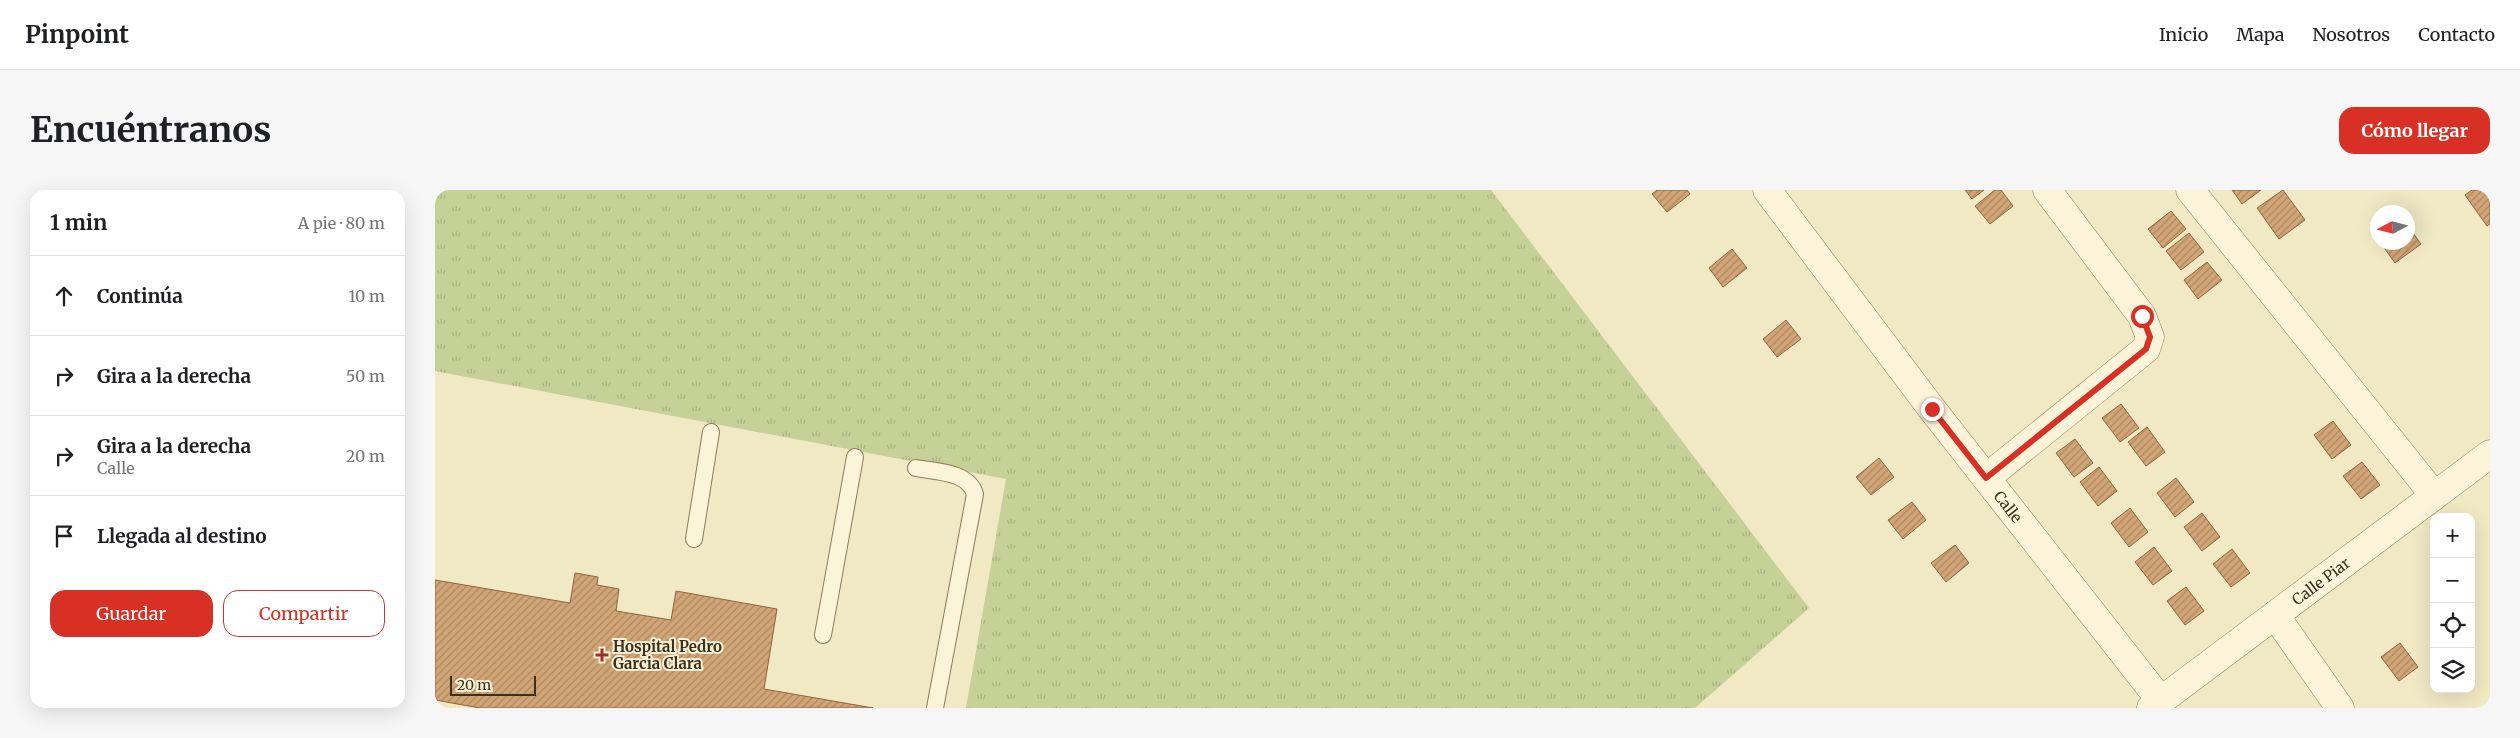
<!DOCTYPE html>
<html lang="es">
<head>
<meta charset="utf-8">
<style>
  body { margin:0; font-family:Merriweather,serif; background:#f6f6f6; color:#202124 }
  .controls { position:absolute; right:15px; bottom:15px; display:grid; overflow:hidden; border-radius:10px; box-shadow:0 5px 20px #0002 }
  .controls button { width:45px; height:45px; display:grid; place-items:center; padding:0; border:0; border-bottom:1px solid #e0e0e0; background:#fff; color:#202124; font:25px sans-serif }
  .compass { position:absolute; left:1935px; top:15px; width:45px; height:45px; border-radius:50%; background:#fff; box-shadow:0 5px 20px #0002; rotate:263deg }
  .scale { position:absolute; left:15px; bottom:12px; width:86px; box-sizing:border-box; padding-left:5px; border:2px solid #3c2f1e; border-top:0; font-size:14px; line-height:18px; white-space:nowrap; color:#3c2f1e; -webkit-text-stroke:4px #f8f1d4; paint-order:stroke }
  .stop { position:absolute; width:15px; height:15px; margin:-11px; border:4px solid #d93025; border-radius:50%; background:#fff }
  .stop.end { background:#d93025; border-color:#fff; box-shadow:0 1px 5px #0008 }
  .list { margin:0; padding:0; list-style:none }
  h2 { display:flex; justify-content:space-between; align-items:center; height:65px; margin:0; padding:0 20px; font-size:21px }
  h2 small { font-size:16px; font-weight:400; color:#757577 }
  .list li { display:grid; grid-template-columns:32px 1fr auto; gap:15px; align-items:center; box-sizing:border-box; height:80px; padding:0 20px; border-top:1px solid #e0e0e0 }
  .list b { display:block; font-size:19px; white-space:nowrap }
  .list p { margin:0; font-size:16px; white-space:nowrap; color:#757577 }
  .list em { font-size:16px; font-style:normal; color:#757577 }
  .actions { display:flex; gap:10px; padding:15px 20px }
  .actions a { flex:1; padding:11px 0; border:1px solid #d93025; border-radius:15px; text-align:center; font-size:18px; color:#d93025 }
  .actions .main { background:#d93025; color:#fff }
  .icon { flex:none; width:28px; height:28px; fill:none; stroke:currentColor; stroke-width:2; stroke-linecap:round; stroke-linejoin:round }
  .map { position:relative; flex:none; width:2055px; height:518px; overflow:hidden; border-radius:15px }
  header { display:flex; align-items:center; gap:30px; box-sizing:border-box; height:70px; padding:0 25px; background:#fff; border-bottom:1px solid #e0e0e0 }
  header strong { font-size:24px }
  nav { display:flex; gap:28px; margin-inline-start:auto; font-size:18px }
  .intro { display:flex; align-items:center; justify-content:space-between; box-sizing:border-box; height:120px; padding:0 30px }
  h1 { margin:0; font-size:35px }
  .button { padding:12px 22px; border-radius:15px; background:#d93025; color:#fff; font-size:18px; font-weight:700 }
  main { display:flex; gap:30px; padding:0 30px }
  aside { flex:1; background:#fff; border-radius:15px; box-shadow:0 5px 20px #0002 }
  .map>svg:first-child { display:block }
  .grass { fill:url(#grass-tufts) }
  .building { fill:url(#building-hatch); stroke:#8e643c }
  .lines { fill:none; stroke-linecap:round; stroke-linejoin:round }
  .service-casing { stroke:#8d7958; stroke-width:18 }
  .minor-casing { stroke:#8d7958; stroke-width:29 }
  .service { stroke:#fbf4d8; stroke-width:16 }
  .minor { stroke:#fbf4d8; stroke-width:28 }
  .route { stroke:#d93025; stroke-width:6 }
  .poi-dot { fill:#a12e24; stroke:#f8f1d4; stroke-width:2 }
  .labels { text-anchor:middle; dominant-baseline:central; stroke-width:4; stroke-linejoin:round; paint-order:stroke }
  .street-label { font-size:15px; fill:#3c2f1e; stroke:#f8f1d4 }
  .poi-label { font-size:15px; font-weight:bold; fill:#3c2f1e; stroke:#f8f1d4; text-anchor:start }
</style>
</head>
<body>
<header>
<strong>Pinpoint</strong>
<nav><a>Inicio</a><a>Mapa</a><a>Nosotros</a><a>Contacto</a></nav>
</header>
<div class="intro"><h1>Encuéntranos</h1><a class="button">Cómo llegar</a></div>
<main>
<aside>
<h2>1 min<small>A pie · 80 m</small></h2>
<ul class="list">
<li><svg class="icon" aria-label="ahead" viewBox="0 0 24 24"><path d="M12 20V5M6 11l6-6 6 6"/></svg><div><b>Continúa</b></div><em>10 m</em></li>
<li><svg class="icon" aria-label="right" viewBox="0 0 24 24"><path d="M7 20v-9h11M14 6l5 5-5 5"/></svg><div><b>Gira a la derecha</b></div><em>50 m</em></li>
<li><svg class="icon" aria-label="right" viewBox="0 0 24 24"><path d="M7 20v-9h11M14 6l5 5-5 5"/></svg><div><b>Gira a la derecha</b><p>Calle</p></div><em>20 m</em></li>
<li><svg class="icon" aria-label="arrive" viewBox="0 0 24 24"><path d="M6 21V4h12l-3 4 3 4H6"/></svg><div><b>Llegada al destino</b></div></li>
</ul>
<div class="actions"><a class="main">Guardar</a><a>Compartir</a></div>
</aside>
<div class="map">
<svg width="2055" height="518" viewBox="0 0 2055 518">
  <defs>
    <pattern id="grass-tufts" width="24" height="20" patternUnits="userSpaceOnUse" patternTransform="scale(1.25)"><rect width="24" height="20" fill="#c5d196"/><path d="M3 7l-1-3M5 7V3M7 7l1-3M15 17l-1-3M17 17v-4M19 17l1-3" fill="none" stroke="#aab481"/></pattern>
    <pattern id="building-hatch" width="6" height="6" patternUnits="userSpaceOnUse" patternTransform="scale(1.25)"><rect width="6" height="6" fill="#d2a577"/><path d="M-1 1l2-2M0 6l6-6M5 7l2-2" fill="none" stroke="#ac8761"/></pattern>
  </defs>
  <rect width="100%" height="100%" fill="#f1e8c4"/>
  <polygon class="grass" points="0,0 1056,0 1374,418 1260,518 531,518 571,289 0,181"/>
  <g class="building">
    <polygon points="1222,0 1252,0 1255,4 1232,22 1217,4"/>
    <polygon points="1530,0 1549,0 1537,9"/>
    <polygon points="1560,0 1566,0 1578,16 1555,34 1540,16"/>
    <polygon points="1797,0 1826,0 1807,14"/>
    <polygon points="1848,0 1870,30 1844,49 1822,18"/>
    <polygon points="2037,0 2055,0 2055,34 2052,36 2030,5"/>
    <polygon points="1736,21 1751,39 1728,58 1713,39"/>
    <polygon points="1972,35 1986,54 1960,73 1945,52 1972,52"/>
    <polygon points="1754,43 1769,62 1746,80 1731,61"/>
    <polygon points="1297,59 1312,78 1288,97 1274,78"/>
    <polygon points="1772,72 1787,90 1763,109 1749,90"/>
    <polygon points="1351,130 1366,149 1342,167 1328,149"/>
    <polygon points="1686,214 1704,238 1685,252 1667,228"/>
    <polygon points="1898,231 1916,255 1897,269 1879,245"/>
    <polygon points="1712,237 1730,262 1711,276 1693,252"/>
    <polygon points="1640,249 1658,273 1639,287 1621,263"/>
    <polygon points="1444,268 1459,287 1436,305 1421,287"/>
    <polygon points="1927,272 1945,295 1926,309 1908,286"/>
    <polygon points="1664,277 1682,301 1663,316 1645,292"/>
    <polygon points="1741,288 1759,312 1740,327 1722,303"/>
    <polygon points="1477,312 1491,330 1468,349 1453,330"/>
    <polygon points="1695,318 1713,342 1694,357 1676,333"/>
    <polygon points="1767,323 1785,347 1767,361 1749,337"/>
    <polygon points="1520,355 1534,373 1511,392 1496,373"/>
    <polygon points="1719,357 1737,381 1718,395 1700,372"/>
    <polygon points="1797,359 1815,383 1796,397 1778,374"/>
    <polygon points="140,383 163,387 162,395 184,399 181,421 236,430 241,401 342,419 329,499 438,518 45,518 0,510 0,390 135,413"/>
    <polygon points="1751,397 1769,421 1750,435 1732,411"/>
    <polygon points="1965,453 1983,477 1964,491 1946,467"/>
  </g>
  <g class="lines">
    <defs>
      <g id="service">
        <path d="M 481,278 C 501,282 533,281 540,304 L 500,518"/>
        <polyline points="259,349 276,242"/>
        <polyline points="388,445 420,267"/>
      </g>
      <g id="minor">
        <path id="s1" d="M 1332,0 L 1497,219 L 1726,511"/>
        <polyline points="1755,0 1999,305"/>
        <polyline points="1551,288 1711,159 1715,147 1707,126 1612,0"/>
        <polyline points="1840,425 1905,518"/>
        <path id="s2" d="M 1716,518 L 2055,264"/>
      </g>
    </defs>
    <use href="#service" class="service-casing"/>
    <use href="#minor" class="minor-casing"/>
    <use href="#service" class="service"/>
    <use href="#minor" class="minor"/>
  </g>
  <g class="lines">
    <polyline class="route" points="1497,219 1551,288 1711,159 1715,147 1707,126"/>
  </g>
  <path class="poi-dot" d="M164.5 457.5h5v5h5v5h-5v5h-5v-5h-5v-5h5z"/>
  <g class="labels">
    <g class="street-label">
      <text stroke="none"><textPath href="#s1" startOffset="398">Calle</textPath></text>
      <text stroke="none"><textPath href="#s2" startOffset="212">Calle Piar</textPath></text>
    </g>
    <g class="poi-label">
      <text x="178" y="456">Hospital Pedro<tspan x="178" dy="17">Garcia Clara</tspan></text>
    </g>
  </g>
</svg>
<div class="controls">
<button>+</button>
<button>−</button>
<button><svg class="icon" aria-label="locate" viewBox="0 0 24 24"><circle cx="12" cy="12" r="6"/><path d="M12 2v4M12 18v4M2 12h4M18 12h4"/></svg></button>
<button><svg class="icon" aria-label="layers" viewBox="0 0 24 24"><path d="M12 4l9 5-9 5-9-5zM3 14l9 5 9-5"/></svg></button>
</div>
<svg class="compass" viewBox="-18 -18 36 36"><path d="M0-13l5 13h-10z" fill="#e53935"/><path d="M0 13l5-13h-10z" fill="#757577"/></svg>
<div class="scale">20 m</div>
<div class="stop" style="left:1707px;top:126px"></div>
<div class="stop end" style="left:1497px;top:219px"></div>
</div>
</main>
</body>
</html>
